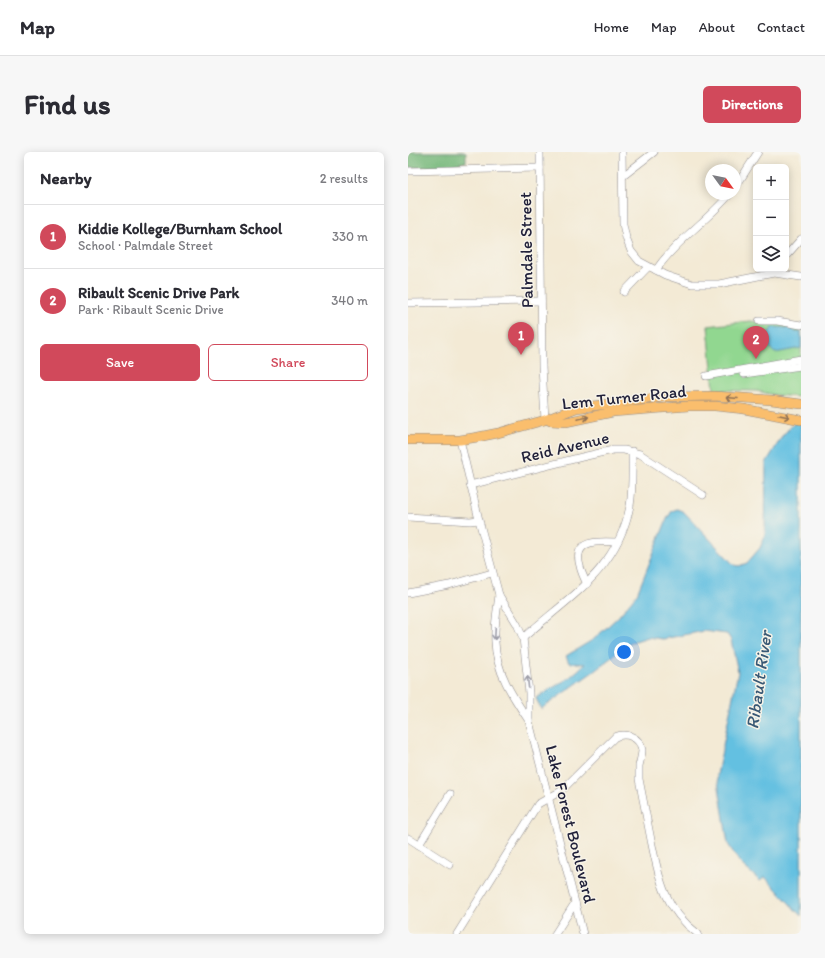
<!DOCTYPE html>
<html lang="en">
<head>
<meta charset="utf-8">
<style>
  body { margin:0; font-family:Itim,sans-serif; background:#f7f7f7; color:#2b2b33 }
  .controls { position:absolute; right:12px; top:12px; display:grid; overflow:hidden; border-radius:6px; box-shadow:0 2px 10px #0003 }
  .controls button { width:36px; height:36px; display:grid; place-items:center; padding:0; border:0; border-bottom:1px solid #e1e1e2; background:#fff; color:#2b2b33; font:20px sans-serif }
  .compass { position:absolute; left:297px; top:12px; width:36px; height:36px; border-radius:50%; background:#fff; box-shadow:0 2px 10px #0003; rotate:123deg }
  .you { position:absolute; left:216px; top:500px; width:14px; height:14px; margin:-10px; border:3px solid #fff; border-radius:50%; background:#1a73e8; box-shadow:0 0 0 6px #1a73e833 }
  .badge { display:grid; place-items:center; width:26px; height:26px; border-radius:50%; background:#d1495b; color:#fff; font-size:13px; font-weight:700 }
  .pin { position:absolute; translate:-50% -33px; filter:drop-shadow(0 1px 2px #0008) }
  .pin::after { content:''; position:absolute; top:21px; width:14px; height:12px; background:inherit; clip-path:polygon(0 0,100% 0,50% 100%) }
  .list { margin:0; padding:0; list-style:none }
  h2 { display:flex; justify-content:space-between; align-items:center; height:52px; margin:0; padding:0 16px; font-size:17px }
  h2 small { font-size:13px; font-weight:400; color:#7c7c81 }
  .list li { display:grid; grid-template-columns:26px 1fr auto; gap:12px; align-items:center; box-sizing:border-box; height:64px; padding:0 16px; border-top:1px solid #e1e1e2 }
  .list b { display:block; font-size:15px; white-space:nowrap }
  .list p { margin:0; font-size:13px; white-space:nowrap; color:#7c7c81 }
  .list em { font-size:13px; font-style:normal; color:#7c7c81 }
  .actions { display:flex; gap:8px; padding:12px 16px }
  .actions a { flex:1; padding:9px 0; border:1px solid #d1495b; border-radius:6px; text-align:center; font-size:14px; color:#d1495b }
  .actions .main { background:#d1495b; color:#fff }
  .icon { flex:none; width:22px; height:22px; fill:none; stroke:currentColor; stroke-width:2; stroke-linecap:round; stroke-linejoin:round }
  .map { position:relative; flex:none; width:393px; height:782px; overflow:hidden; border-radius:6px }
  header { display:flex; align-items:center; gap:24px; box-sizing:border-box; height:56px; padding:0 20px; background:#fff; border-bottom:1px solid #e1e1e2 }
  header strong { font-size:19px }
  nav { display:flex; gap:22px; margin-inline-start:auto; font-size:14px }
  .intro { display:flex; align-items:center; justify-content:space-between; box-sizing:border-box; height:96px; padding:0 24px }
  h1 { margin:0; font-size:28px }
  .button { padding:10px 18px; border-radius:6px; background:#d1495b; color:#fff; font-size:14px; font-weight:700 }
  main { display:flex; gap:24px; padding:0 24px }
  aside { flex:1; background:#fff; border-radius:6px; box-shadow:0 2px 10px #0003 }
  .map>svg:first-child { display:block }
  .green { fill:#91d790; stroke:#5a7c66 }
  .forest { fill:#74b87a; stroke:#4b6d5a }
  .water { fill:#63c0e1; stroke:#42718e }
  .lines { fill:none; stroke-linecap:round; stroke-linejoin:round }
  .minor-casing { stroke:#8a8688; stroke-width:8 }
  .major-casing { stroke:#8a8688; stroke-width:10 }
  .minor { stroke:#fff; stroke-width:7 }
  .major { stroke:#fabe6d; stroke-width:9 }
  .oneway { stroke:#8e7054 }
  .oneway2 { stroke:#9c9ca7 }
  .labels { text-anchor:middle; dominant-baseline:central; stroke-width:3; stroke-linejoin:round; paint-order:stroke }
  .street-label { font-size:17px; fill:#22223b; stroke:#f7f3e8 }
  .water-label { font-size:18px; font-style:italic; fill:#395975; stroke:#f7f3e8 }
</style>
</head>
<body>
<header>
<strong>Map</strong>
<nav><a>Home</a><a>Map</a><a>About</a><a>Contact</a></nav>
</header>
<div class="intro"><h1>Find us</h1><a class="button">Directions</a></div>
<main>
<aside>
<h2>Nearby<small>2 results</small></h2>
<ul class="list">
<li><span class="badge">1</span><div><b>Kiddie Kollege/Burnham School</b><p>School · Palmdale Street</p></div><em>330 m</em></li>
<li><span class="badge">2</span><div><b>Ribault Scenic Drive Park</b><p>Park · Ribault Scenic Drive</p></div><em>340 m</em></li>
</ul>
<div class="actions"><a class="main">Save</a><a>Share</a></div>
</aside>
<div class="map">
<svg width="393" height="782" viewBox="0 0 393 782">
  <rect width="100%" height="100%" fill="#f7f3e8"/>
  <filter id="ink" filterUnits="userSpaceOnUse"><feTurbulence type="fractalNoise" baseFrequency=".025" numOctaves="2"/><feDisplacementMap in="SourceGraphic" scale="8" xChannelSelector="R" yChannelSelector="G"/><feConvolveMatrix kernelMatrix="1 2 1 2 8 2 1 2 1" color-interpolation-filters="sRGB"/></filter>
  <filter id="wash" filterUnits="userSpaceOnUse"><feTurbulence type="fractalNoise" baseFrequency=".012" numOctaves="4" result="noise"/><feDisplacementMap in="SourceGraphic" scale="16" xChannelSelector="R" yChannelSelector="G"/><feGaussianBlur stdDeviation="0.9" result="paint"/><feColorMatrix in="noise" values="0 0 0 0 0 0 0 0 0 0 0 0 0 0 0 0 0 1.4 0 .05"/><feComposite in="paint" operator="in"/></filter>
  <g filter="url(#wash)">
    <rect width="100%" height="100%" fill="#f3ead5"/>
    <polygon class="green" points="342,169 375,172 393,176 393,245 366,243 349,239 306,238 300,174"/>
    <polygon class="forest" points="0,0 58,0 58,10 33,15 0,16"/>
    <g class="water">
      <path d="M 366,175 L 381,176 L 388,180 L 393,180 L 393,196 L 367,201 C 359,196 357,180 366,175 Z"/>
      <polygon points="393,264 393,764 357,725 352,729 332,711 320,692 309,623 330,520 323,488 319,482 296,479 255,487 240,485 221,491 189,517 133,557 128,546 161,526 177,512 161,511 158,504 186,487 210,465 229,442 259,367 264,359 269,357 276,360 326,413 331,414 339,411 352,396 357,384 358,311 375,283"/>
    </g>
  </g>
  <g filter="url(#ink)">
    <g class="lines">
      <defs>
        <g id="minor">
          <polyline points="132,0 134,214 137,268"/>
          <polyline points="214,0 215,72 218,86 223,99 231,109 257,123 284,132 311,132 366,121 393,125"/>
          <polyline points="0,19 132,16"/>
          <polyline points="215,24 246,0"/>
          <polyline points="327,36 350,0"/>
          <polyline points="378,104 393,87"/>
          <path d="M 248,118 C 268,89 299,69 322,42"/>
          <polyline points="216,140 240,115"/>
          <polyline points="0,151 133,149"/>
          <polyline points="351,169 369,169 393,173"/>
          <polyline points="336,222 393,214"/>
          <polyline points="298,224 393,207"/>
          <polyline points="52,288 71,368 91,443 109,472 115,486 121,541 121,569 175,782"/>
          <polyline points="62,333 174,305 205,298 216,298 232,302 295,343"/>
          <polyline points="0,365 62,369 71,368"/>
          <path d="M 179,432 C 176,426 173,420 172,414 C 164,387 191,389 209,390"/>
          <polyline points="0,441 41,433 84,421"/>
          <path d="M 91,443 C 89,459 86,474 87,490 C 88,520 105,545 121,569"/>
          <path d="M 115,486 C 161,445 209,419 222,354 C 225,336 224,317 224,299"/>
          <polyline points="0,686 42,713"/>
          <polyline points="11,693 42,642"/>
          <path d="M 49,782 L 130,652 L 153,639 L 207,585 C 218,580 232,585 234,598 C 234,603 232,609 231,614 C 231,618 231,622 231,627 C 235,647 239,667 243,688 C 251,727 256,756 290,782"/>
          <polyline points="147,782 167,751"/>
        </g>
        <g id="major">
          <polyline points="142,269 158,270 205,260 281,254 307,254 336,257 393,268"/>
          <polyline points="0,288 52,288 70,285 90,281 137,268 168,256 257,245 306,244 363,248 393,252"/>
        </g>
      </defs>
      <use href="#minor" class="minor-casing"/>
      <use href="#major" class="major-casing"/>
      <use href="#minor" class="minor"/>
      <use href="#major" class="major"/>
    </g>
    <defs><path id="oneway-shaft" d="M-6 0H5M1.5-3L5.5 0L1.5 3" fill="none" stroke-width="1.6" stroke-linecap="round" stroke-linejoin="round"/></defs>
    <g class="oneway">
      <use href="#oneway-shaft" transform="translate(324 246) rotate(-175)"/>
      <use href="#oneway-shaft" transform="translate(376 264) rotate(12)"/>
      <use href="#oneway-shaft" transform="translate(175 266) rotate(-12)"/>
    </g>
    <g class="oneway2">
      <use href="#oneway-shaft" transform="translate(87 482) rotate(93)"/>
      <use href="#oneway-shaft" transform="translate(120 530) rotate(-96)"/>
    </g>
  </g>
  <g class="labels">
    <g class="street-label">
      <text transform="translate(118 98) rotate(-91)">Palmdale Street</text>
      <text transform="translate(216 245) rotate(-6)">Lem Turner Road</text>
      <text transform="translate(157 295) rotate(-13)">Reid Avenue</text>
      <text transform="translate(163 672) rotate(76)">Lake Forest Boulevard</text>
    </g>
    <g class="water-label">
      <text transform="translate(351 528) rotate(-82)">Ribault River</text>
    </g>
  </g>
</svg>
<div class="controls">
<button>+</button>
<button>−</button>
<button><svg class="icon" aria-label="layers" viewBox="0 0 24 24"><path d="M12 4l9 5-9 5-9-5zM3 14l9 5 9-5"/></svg></button>
</div>
<svg class="compass" viewBox="-18 -18 36 36"><path d="M0-13l5 13h-10z" fill="#e53935"/><path d="M0 13l5-13h-10z" fill="#7c7c81"/></svg>
<div class="you"></div>
<div class="pin badge" style="left:113px;top:203px">1</div>
<div class="pin badge" style="left:348px;top:207px">2</div>
</div>
</main>
</body>
</html>
